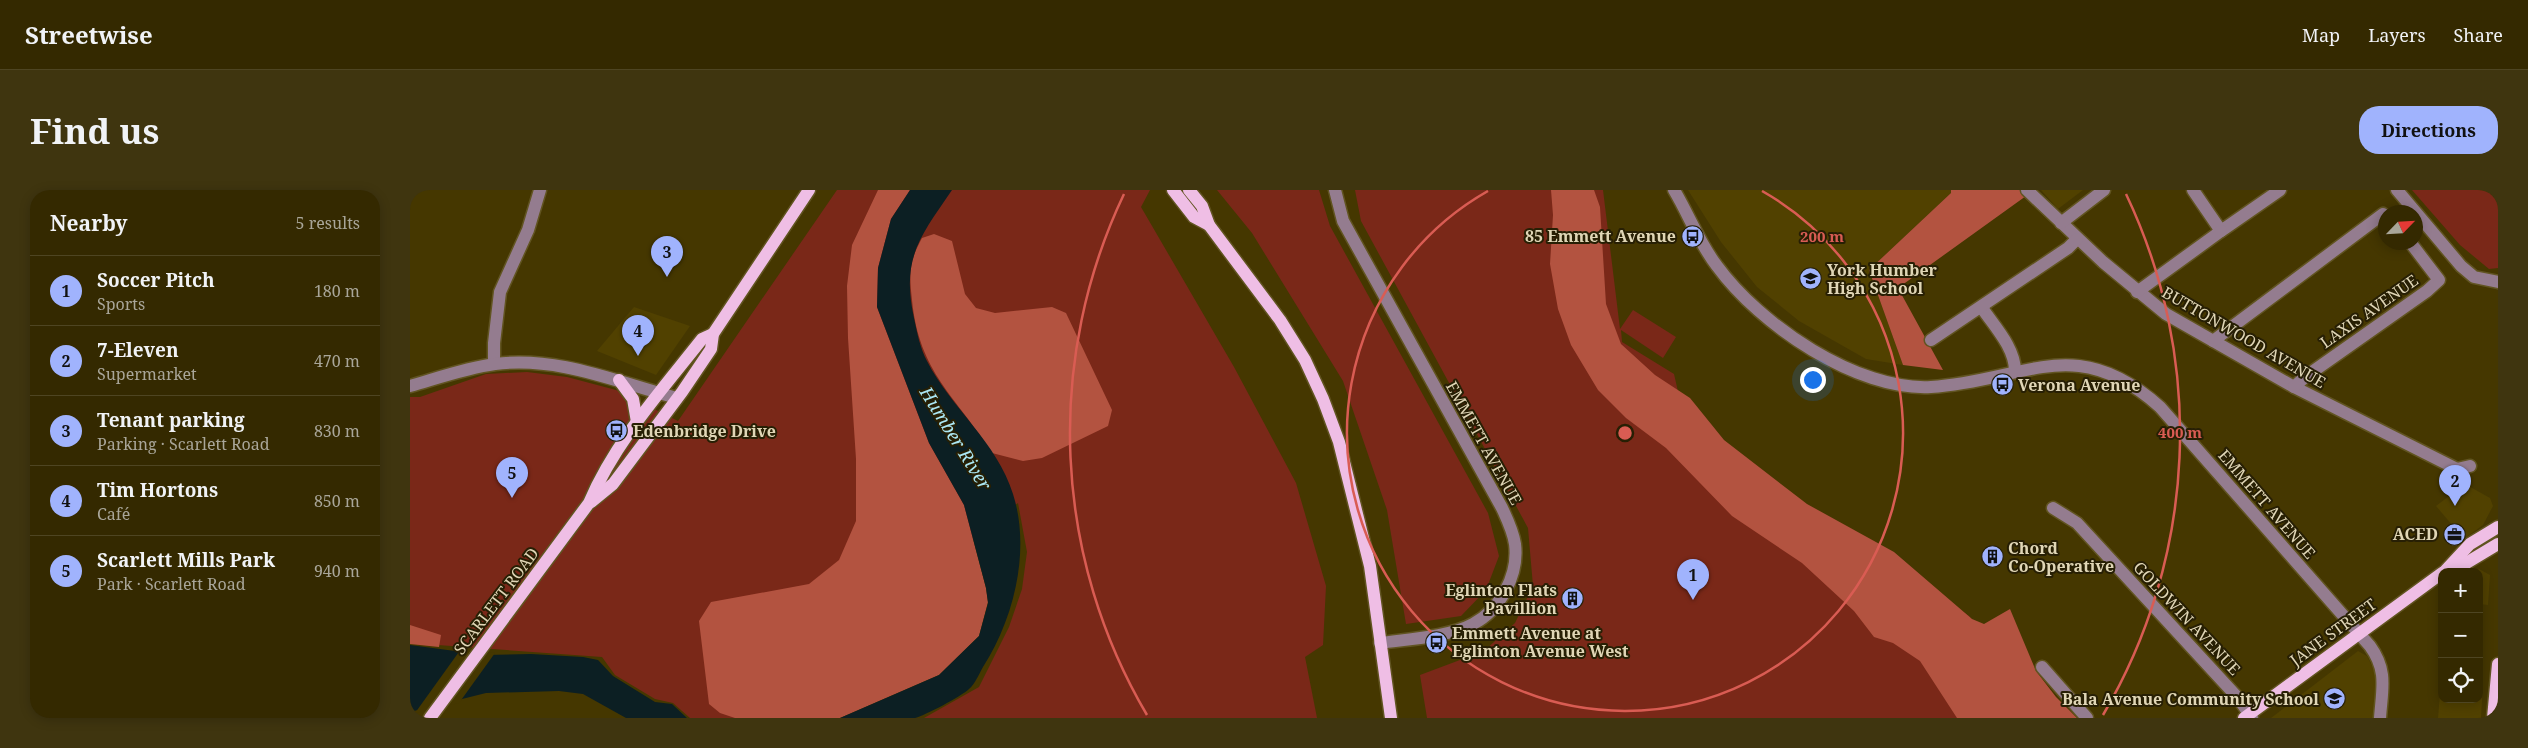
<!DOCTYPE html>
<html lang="en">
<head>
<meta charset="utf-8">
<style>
  body { margin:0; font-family:"Noto Serif",serif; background:#3f350f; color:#f1f3f6 }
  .controls { position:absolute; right:15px; bottom:15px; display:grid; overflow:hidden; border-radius:10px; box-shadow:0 2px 12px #0003 }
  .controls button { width:45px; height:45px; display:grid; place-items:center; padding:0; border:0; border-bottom:1px solid #4e4522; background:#342900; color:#f1f3f6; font:25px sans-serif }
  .compass { position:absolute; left:1968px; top:15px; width:45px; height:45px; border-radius:50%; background:#342900; box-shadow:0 2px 12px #0003; rotate:65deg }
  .you { position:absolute; left:1402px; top:189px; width:18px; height:18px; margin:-12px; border:4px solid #fff; border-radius:50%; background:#1a73e8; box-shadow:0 0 0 8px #1a73e833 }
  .badge { display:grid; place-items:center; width:32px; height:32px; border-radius:50%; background:#a0b3fd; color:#111; font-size:16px; font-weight:700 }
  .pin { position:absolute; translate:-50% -41px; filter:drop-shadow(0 1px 2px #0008) }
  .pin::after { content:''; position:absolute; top:26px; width:18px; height:15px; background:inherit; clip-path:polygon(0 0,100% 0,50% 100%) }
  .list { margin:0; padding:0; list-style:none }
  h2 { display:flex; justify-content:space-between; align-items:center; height:65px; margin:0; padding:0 20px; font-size:21px }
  h2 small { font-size:16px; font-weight:400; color:#a9a699 }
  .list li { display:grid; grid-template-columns:32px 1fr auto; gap:15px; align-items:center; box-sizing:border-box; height:70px; padding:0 20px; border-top:1px solid #4e4522 }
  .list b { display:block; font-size:19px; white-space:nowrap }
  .list p { margin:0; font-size:16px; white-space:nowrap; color:#a9a699 }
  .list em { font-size:16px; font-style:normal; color:#a9a699 }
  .icon { flex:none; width:28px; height:28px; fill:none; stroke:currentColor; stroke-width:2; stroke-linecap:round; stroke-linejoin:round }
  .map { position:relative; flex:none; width:2088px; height:528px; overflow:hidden; border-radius:20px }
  header { display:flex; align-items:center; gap:30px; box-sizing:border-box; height:70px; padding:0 25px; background:#342900; border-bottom:1px solid #4e4522 }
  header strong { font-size:24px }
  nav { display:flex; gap:28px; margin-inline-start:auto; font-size:18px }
  .intro { display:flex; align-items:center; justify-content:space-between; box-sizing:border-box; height:120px; padding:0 30px }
  h1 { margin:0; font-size:35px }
  .button { padding:12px 22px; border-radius:20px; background:#a0b3fd; color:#111; font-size:18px; font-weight:700 }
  main { display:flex; gap:30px; padding:0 30px }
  aside { flex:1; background:#342900; border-radius:20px; box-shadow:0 2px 12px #0003 }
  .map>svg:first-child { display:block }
  .built { fill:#514100 }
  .green { fill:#7a2818 }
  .forest { fill:#b35340 }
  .water { fill:#0c1f23 }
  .pier { fill:#453700 }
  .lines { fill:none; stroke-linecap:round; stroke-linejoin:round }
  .minor-casing { stroke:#615421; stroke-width:15 }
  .major-casing { stroke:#615421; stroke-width:15 }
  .minor { stroke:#947c8f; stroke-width:12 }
  .major { stroke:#efbee5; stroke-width:12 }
  .ring { fill:none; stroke:#d95c53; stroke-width:2.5 }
  .labels { text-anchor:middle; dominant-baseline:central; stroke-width:4; stroke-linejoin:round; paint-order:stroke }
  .poi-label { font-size:16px; font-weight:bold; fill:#e0d6b6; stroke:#271f04; text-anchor:start }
  .street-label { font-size:16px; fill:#e0d6b6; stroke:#271f04 }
  .water-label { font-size:18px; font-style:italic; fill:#abe7f4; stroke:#271f04 }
  .centre { fill:#d95c53; stroke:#271f04; stroke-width:2.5 }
  .ring-label { font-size:15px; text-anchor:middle; font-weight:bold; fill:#d95c53; stroke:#271f04; stroke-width:4; stroke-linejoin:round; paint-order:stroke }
</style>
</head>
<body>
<header>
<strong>Streetwise</strong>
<nav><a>Map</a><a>Layers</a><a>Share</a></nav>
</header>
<div class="intro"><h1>Find us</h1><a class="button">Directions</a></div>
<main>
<aside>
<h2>Nearby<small>5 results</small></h2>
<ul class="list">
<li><span class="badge">1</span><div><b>Soccer Pitch</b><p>Sports</p></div><em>180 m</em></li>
<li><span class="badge">2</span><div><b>7-Eleven</b><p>Supermarket</p></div><em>470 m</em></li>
<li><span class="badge">3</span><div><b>Tenant parking</b><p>Parking · Scarlett Road</p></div><em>830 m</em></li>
<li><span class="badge">4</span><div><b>Tim Hortons</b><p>Café</p></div><em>850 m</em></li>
<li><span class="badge">5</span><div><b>Scarlett Mills Park</b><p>Park · Scarlett Road</p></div><em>940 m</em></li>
</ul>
</aside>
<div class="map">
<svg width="2088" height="528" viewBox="0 0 2088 528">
  <rect width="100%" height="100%" fill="#453700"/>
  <g class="built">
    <polygon points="1278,0 1541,0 1541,3 1459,80 1493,175 1456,169 1389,131 1347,97 1311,52"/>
    <polygon points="1631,0 1673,0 1648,19"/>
    <polygon points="224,117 280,136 246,185 187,161"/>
    <polygon points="2055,294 2080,308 2083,316 2073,335 2054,349 2026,316"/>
    <polygon points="2069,379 2080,385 2078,415 2069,414 2069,382 2065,382"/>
    <polygon points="1948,461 1957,466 1964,480 1967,492 1964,528 1861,528"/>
    <polygon points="2031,491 2032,509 2069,509 2069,493 2073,493 2071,528 2028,528"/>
  </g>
  <g class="green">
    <polygon points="427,0 740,0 731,17 824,177 886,293 916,396 913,455 895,467 907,528 514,528 569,497 599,437 612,399 617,362 608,313 568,341 419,528 280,528 263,513 245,509 205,485 192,467 0,453 0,207 10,207 76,184 117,182 157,187 206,200 268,231"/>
    <polygon points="807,0 909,0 920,36 1078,323 1089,366 1076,400 1051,426 996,434 977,320 933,191 842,43"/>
    <polygon points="945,0 1193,0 1210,139 1223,120 1266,147 1253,168 1211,140 1212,152 1264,184 1275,232 1559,426 1645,528 1017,528 1010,485 1074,461 1105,433 1123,396 1118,338 951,31"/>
    <polygon points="2002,0 2088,0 2088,78 2079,79 2050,55"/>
  </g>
  <g class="forest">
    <polygon points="468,0 500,0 481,29 468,78 467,117 519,253 554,315 576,398 578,412 569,446 529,485 430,528 325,528 310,523 299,514 289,431 301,412 399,394 429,370 446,331 446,269 438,148 437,96 442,55"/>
    <polygon points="1141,0 1184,0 1190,17 1196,114 1211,154 1245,185 1280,208 1314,250 1397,314 1484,362 1562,429 1574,434 1600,419 1626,481 1646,507 1667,528 1547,528 1510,471 1483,453 1464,447 1444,421 1392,373 1322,326 1256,258 1216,228 1188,200 1161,155 1148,119 1140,74 1143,25"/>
    <polygon points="1541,0 1611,0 1616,6 1488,98 1533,180 1493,175 1459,80 1541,3"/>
    <path d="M 524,44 L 542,51 L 555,104 L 566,118 L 585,123 L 642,117 L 656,123 L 702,220 L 698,236 L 632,268 L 613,271 L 582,263 C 546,206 509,183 502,110 C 499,83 499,72 512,48 Z"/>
    <polygon points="0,435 31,445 29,457 0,454"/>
  </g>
  <g class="water">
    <path d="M 500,0 L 542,0 C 510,47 491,68 504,128 C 507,142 510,158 517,171 C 541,218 587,252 603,304 C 621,360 604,429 573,477 C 569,484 565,494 559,499 C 552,506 514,526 505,528 C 489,528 448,528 430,528 L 529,485 L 569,446 L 578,413 L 576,398 L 554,315 L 519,253 L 467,117 L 468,78 L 481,29 Z"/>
    <polygon points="0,455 75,465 121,464 173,467 188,470 203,486 245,512 262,514 277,528 216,528 173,504 149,501 76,503 0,522"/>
  </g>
  <polygon class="pier" points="51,459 85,463 49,513 5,523"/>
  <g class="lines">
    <defs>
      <g id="minor">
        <path d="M 925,0 L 933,31 L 1092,318 C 1097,329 1103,341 1105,354 C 1109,385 1090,420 1063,434 C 1039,447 998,449 970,453"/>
        <path d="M 1264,0 C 1279,25 1289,53 1307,76 C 1350,135 1447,201 1521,197 C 1616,191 1665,141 1750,217 L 1960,456 C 1978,481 1972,499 1970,528"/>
        <polyline points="1617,0 1693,72 1756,124 1884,197 2047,279 2060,276"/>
        <polyline points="1783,0 1811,41 1870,0"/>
        <polyline points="1987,0 2051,76 2064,87 2088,92"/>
        <polyline points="1651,33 1694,0"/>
        <polyline points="1727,102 1811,41"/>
        <path d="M 1572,118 C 1585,137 1605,158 1605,181"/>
        <polyline points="1521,150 1658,58 1667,49"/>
        <polyline points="1803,151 1973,24 1976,26"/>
        <polyline points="84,174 84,153 90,102 118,40 130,0"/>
        <path d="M 0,196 C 28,188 56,178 85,174 C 149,166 206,192 267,208"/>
        <polyline points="1884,197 1895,187 2017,101 2029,90 2000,52"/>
        <polyline points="1643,318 1667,333 1829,509 1842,528"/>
        <polyline points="1632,477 1677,528"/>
      </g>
      <g id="major">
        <polyline points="763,0 784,27 799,35"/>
        <polyline points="779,0 792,16 799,35 870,130 895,170 913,209 929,252 960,376 981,528"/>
        <polyline points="209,190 223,209 227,232"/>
        <polyline points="181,312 203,294 272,202 301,159 303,144 399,0"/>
        <polyline points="2042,375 2053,375 2088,354"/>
        <polyline points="2034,382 2060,354 2088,337"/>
        <path d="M 20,528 L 179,313 C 205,252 251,201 292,149 L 303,144"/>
        <polyline points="1834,528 2032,383"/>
        <polyline points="2083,528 2088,474"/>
      </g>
    </defs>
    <use href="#minor" class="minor-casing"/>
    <use href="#major" class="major-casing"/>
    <use href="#minor" class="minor"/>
    <use href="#major" class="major"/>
  </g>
  <g class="ring">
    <path d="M1352 1A278 278 0 1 1 1078 1"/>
    <path d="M737 525A555 555 0 0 1 714 4M1716 4A555 555 0 0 1 1693 525"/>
  </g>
  <defs>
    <symbol id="bus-disc" viewBox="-11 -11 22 22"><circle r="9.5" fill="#a0b3fd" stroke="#271f04"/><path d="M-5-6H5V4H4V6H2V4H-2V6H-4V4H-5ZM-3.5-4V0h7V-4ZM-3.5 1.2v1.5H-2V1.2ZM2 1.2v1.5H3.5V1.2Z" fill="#111"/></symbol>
    <symbol id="school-disc" viewBox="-11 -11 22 22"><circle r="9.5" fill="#a0b3fd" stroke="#271f04"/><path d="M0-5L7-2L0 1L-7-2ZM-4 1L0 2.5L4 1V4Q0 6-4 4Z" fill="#111"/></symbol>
    <symbol id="office-disc" viewBox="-11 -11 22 22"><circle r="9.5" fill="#a0b3fd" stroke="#271f04"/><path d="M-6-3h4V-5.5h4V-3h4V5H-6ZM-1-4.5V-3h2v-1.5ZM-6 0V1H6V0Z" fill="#111"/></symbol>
    <symbol id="building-disc" viewBox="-11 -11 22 22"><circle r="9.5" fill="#a0b3fd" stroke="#271f04"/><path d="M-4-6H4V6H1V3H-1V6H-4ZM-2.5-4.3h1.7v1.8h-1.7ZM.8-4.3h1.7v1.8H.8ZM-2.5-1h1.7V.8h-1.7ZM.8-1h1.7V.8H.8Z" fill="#111"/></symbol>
  </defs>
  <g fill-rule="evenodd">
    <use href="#bus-disc" x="1270" y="34" width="25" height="25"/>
    <use href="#school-disc" x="1388" y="76" width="25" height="25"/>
    <use href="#bus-disc" x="1580" y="182" width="25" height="25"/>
    <use href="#bus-disc" x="194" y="228" width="25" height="25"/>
    <use href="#office-disc" x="2032" y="332" width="25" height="25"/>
    <use href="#building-disc" x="1570" y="354" width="25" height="25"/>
    <use href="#building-disc" x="1150" y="396" width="25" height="25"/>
    <use href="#bus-disc" x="1014" y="440" width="25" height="25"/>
    <use href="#school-disc" x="1912" y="496" width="25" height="25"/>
  </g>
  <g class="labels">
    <g class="poi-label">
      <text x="1266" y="46" text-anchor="end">85 Emmett Avenue</text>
      <text x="1417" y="80">York Humber<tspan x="1417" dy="18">High School</tspan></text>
      <text x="1608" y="195">Verona Avenue</text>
      <text x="223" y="241">Edenbridge Drive</text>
      <text x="2028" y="344" text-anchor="end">ACED</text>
      <text x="1598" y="358">Chord<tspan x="1598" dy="18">Co-Operative</tspan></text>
      <text x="1147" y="400" text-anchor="end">Eglinton Flats<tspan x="1147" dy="18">Pavillion</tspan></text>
      <text x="1042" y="443">Emmett Avenue at<tspan x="1042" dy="18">Eglinton Avenue West</tspan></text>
      <text x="1909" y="509" text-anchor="end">Bala Avenue Community School</text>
    </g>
    <g class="street-label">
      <text transform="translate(1959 121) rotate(-35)">LAXIS AVENUE</text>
      <text transform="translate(1834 147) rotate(30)">BUTTONWOOD AVENUE</text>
      <text transform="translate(1074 253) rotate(61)">EMMETT AVENUE</text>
      <text transform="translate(1857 314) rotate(49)">EMMETT AVENUE</text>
      <text transform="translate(86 411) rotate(-53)">SCARLETT ROAD</text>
      <text transform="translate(1777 428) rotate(47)">GOLDWIN AVENUE</text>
      <text transform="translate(1923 442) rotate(-36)">JANE STREET</text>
    </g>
    <g class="water-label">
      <text transform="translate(546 248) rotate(58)">Humber River</text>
    </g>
  </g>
  <circle cx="1215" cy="243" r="8" class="centre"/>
  <g class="ring-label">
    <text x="1412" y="52">200 m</text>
    <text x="1770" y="248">400 m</text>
  </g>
</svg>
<div class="controls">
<button>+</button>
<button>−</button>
<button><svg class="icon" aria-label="locate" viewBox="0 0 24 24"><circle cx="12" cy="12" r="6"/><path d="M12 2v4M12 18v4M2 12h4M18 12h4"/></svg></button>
</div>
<svg class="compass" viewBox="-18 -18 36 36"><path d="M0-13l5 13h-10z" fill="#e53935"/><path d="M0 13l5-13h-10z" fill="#a9a699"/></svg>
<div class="you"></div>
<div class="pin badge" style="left:1283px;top:410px">1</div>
<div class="pin badge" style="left:2045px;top:316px">2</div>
<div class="pin badge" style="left:257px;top:87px">3</div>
<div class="pin badge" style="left:228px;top:166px">4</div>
<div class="pin badge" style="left:102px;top:308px">5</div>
</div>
</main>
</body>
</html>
